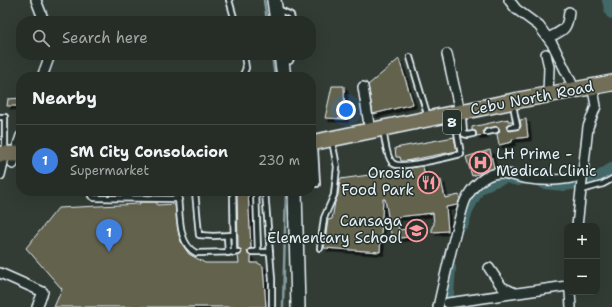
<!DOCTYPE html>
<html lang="en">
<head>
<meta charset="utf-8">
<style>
  body { margin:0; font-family:"Shantell Sans",sans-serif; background:#2e352f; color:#f1f3f6 }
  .controls { position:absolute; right:12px; bottom:12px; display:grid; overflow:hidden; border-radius:8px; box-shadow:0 4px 16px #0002 }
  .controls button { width:36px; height:36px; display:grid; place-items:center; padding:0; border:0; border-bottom:1px solid #424944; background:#262d27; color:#f1f3f6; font:20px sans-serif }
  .you { position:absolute; left:346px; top:110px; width:14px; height:14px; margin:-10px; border:3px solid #fff; border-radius:50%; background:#1a73e8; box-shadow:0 0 0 6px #1a73e833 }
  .badge { display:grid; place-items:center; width:26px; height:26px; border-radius:50%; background:#8c9099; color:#fff; font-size:13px; font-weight:700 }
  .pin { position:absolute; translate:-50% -33px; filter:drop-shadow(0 1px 2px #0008) }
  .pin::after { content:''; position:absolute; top:21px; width:14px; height:12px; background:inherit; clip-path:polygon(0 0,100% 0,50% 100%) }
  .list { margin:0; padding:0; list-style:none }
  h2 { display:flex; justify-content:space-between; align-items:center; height:52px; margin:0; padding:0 16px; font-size:17px }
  h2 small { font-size:13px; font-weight:400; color:#a4a8a7 }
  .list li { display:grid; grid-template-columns:26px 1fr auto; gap:12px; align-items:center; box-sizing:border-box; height:72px; padding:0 16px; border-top:1px solid #424944 }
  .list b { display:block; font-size:15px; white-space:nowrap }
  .list p { margin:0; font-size:13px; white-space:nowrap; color:#a4a8a7 }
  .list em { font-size:13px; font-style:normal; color:#a4a8a7 }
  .icon { flex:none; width:22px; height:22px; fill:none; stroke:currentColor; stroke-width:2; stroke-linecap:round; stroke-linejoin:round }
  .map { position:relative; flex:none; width:612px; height:307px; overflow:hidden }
  .search { position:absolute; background:#262d27; box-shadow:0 4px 16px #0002; left:16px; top:16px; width:300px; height:44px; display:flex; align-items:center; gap:10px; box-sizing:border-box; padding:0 14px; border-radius:16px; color:#a4a8a7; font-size:15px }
  .panel { position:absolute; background:#262d27; box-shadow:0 4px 16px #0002; left:16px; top:72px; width:300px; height:124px; border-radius:16px }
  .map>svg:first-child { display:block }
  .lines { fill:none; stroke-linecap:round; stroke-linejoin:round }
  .stream { stroke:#859ea2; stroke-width:2.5 }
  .river { stroke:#436768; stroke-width:14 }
  .building { fill:#63624e; stroke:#e8f1f8; filter:url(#shadow) }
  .lane-casing { stroke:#e8f1f8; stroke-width:8 }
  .street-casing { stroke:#e8f1f8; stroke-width:12 }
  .secondary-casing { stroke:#e8f1f8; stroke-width:16 }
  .primary-casing { stroke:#e8f1f8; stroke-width:18 }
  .lane { stroke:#26332d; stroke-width:4.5 }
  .street { stroke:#26332d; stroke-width:9 }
  .secondary { stroke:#26332d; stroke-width:13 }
  .primary { stroke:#726e59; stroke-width:15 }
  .labels { text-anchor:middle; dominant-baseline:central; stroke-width:3; stroke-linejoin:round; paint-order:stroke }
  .shield { fill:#26332d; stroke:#aeb8bb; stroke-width:1 }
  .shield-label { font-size:14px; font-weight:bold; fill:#e8f1f8 }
  .street-label { font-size:15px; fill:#e8f1f8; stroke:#26332d }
  .poi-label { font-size:15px; fill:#e8f1f8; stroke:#26332d; text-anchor:end }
</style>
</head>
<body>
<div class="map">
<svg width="612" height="307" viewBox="0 0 612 307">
  <defs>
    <filter id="shadow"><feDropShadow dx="3.5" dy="3.5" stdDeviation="0" flood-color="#0009"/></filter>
  </defs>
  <rect width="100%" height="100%" fill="#323c34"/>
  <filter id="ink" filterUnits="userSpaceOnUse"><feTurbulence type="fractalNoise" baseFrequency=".025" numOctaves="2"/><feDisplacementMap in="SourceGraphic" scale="8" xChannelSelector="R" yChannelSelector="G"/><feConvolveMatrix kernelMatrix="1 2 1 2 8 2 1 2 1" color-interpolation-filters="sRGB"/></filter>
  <g filter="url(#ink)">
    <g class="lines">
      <g class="stream">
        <polyline points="264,0 267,21"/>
        <polyline points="272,55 275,77"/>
        <polyline points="283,307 286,191"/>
      </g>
      <g class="river">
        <polyline points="609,0 612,12"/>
        <polyline points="544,182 564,184 598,179 612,170"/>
        <polyline points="462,223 466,210 478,188 491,181 506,176 518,179"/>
        <polyline points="446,307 449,268"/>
      </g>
    </g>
    <g class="building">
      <polygon points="399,59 413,104 373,114 368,85"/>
      <polygon points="332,86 344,86 345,119 325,118"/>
      <polygon points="21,98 21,106 7,106 8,99"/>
      <polygon points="508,119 508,121 512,121 513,123 508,124 506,126 507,129 510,131 519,129 521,126 520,120 526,119 528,137 512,139 512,142 499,145 497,134 500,130 497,127 486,128 483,131 485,135 476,136 476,132 472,130 472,127"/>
      <polygon points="454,137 457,151 406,161 401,161 400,157 396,157 395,148"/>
      <polygon points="490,150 494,168 472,176 466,157"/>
      <polygon points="423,166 426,184 441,180 445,198 459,195 460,199 457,205 446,207 448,231 432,232 432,226 434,225 433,213 397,217 399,230 416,228 417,236 392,239 385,199 383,199 380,252 324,248 328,220 332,219 335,202 338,195 340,179 384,173 384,176 403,171 402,169"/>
      <polygon points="237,191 248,191 251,248 248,250 247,252 251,256 251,263 258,263 263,266 266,307 54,307 62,289 26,248 58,208 140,204 140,202 157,202 157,205 175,204 179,235 182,244 189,254 205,263 239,263 238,256 241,254 242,252 238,248"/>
    </g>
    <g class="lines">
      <defs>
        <g id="lane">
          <polyline points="229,0 235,21"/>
          <polyline points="278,9 291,15 292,21"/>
          <polyline points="410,57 428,117"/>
          <polyline points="284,62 290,61 292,55"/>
          <polyline points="242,77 246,68 244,55"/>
          <polyline points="0,117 5,117 5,152"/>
          <polyline points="463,120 464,134 468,135 473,134"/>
          <polyline points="510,127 517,126 514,110"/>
          <polyline points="487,132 496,130"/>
          <path d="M 384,135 C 385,142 388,161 394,164 C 402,169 449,157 461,154 L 455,121"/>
          <polyline points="315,150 317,184"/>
          <polyline points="582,190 603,184 612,179"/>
          <polyline points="90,191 91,196 94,198 179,199"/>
          <path d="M 177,191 C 181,210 176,243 196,253 L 238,252"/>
          <polyline points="195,191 199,235 213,236 233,235"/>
          <polyline points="233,191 234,253"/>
          <polyline points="256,191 258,252"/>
          <polyline points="265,191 272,279 272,307"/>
          <polyline points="227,236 228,253"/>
          <polyline points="320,248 324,218 334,195 337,167 333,146"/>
          <polyline points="251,252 270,252"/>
        </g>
        <g id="street">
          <polyline points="36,0 44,21"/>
          <polyline points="509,0 516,9 539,26 553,45 575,90"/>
          <path d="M 548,38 C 563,30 567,31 569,12"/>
          <polyline points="447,54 460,112"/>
          <polyline points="546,54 549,67 548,95"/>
          <polyline points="42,77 50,55"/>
          <polyline points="363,87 370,131"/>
          <polyline points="13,164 15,154 21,136"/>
          <polyline points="0,175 5,154"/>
          <polyline points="577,226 588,127 596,106 594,95"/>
          <polyline points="489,268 502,287 515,293"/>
          <polyline points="0,273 43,292 37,307"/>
          <polyline points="570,292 571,307"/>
          <polyline points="448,303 567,286"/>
          <path d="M 438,307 C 444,280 450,254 457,227 C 460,218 462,209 465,201 C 471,187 486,172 502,173 C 509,174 516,176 523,178 C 542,181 565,181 583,175"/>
        </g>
        <g id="secondary">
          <polyline points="274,0 277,21"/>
          <polyline points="281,55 284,77"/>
          <polyline points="295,191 298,307"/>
        </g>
        <g id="primary">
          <polyline points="311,143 514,101 612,83"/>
          <polyline points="0,154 21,154"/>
        </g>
      </defs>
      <use href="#lane" class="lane-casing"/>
      <use href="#street" class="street-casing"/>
      <use href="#secondary" class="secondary-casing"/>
      <use href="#primary" class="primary-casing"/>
      <use href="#lane" class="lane"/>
      <use href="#street" class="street"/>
      <use href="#secondary" class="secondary"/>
      <use href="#primary" class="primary"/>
    </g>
  </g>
  <defs>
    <symbol id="hospital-ring" viewBox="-11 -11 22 22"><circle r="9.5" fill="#26332d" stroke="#ff9aa2" stroke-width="1.5"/><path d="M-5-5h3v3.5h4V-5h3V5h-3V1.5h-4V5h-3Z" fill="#ff9aa2"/></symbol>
    <symbol id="restaurant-ring" viewBox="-11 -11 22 22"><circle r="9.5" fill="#26332d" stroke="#ff9aa2" stroke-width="1.5"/><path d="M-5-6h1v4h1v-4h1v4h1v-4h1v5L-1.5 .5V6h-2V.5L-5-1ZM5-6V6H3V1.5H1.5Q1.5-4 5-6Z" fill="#ff9aa2"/></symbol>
    <symbol id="school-ring" viewBox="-11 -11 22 22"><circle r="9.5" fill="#26332d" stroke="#ff9aa2" stroke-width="1.5"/><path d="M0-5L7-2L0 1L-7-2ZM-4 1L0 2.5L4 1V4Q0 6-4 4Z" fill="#ff9aa2"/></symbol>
  </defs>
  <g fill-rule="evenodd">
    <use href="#hospital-ring" x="468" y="150" width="25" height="25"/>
    <use href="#restaurant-ring" x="416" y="170" width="25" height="25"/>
    <use href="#school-ring" x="404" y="218" width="25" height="25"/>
  </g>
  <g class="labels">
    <rect class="shield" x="443" y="110" width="18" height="24" rx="3"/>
    <g class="shield-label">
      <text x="452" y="122">8</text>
    </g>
    <g class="street-label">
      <text transform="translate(532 98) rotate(-11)">Cebu North Road</text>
    </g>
    <g class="poi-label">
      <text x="496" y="154" text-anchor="start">LH Prime -<tspan x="496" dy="17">Medical Clinic</tspan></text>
      <text x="414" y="173">Orosia<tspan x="414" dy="17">Food Park</tspan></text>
      <text x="402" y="221">Cansaga<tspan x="402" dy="17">Elementary School</tspan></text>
    </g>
  </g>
</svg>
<div class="controls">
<button>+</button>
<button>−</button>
</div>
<div class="you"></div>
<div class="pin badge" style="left:109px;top:252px;background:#3f7fe0">1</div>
<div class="search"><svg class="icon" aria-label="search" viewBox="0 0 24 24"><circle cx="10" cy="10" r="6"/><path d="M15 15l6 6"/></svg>Search here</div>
<section class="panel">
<h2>Nearby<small></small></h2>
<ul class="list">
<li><span class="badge" style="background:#3f7fe0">1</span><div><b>SM City Consolacion</b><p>Supermarket</p></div><em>230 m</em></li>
</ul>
</section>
</div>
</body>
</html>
